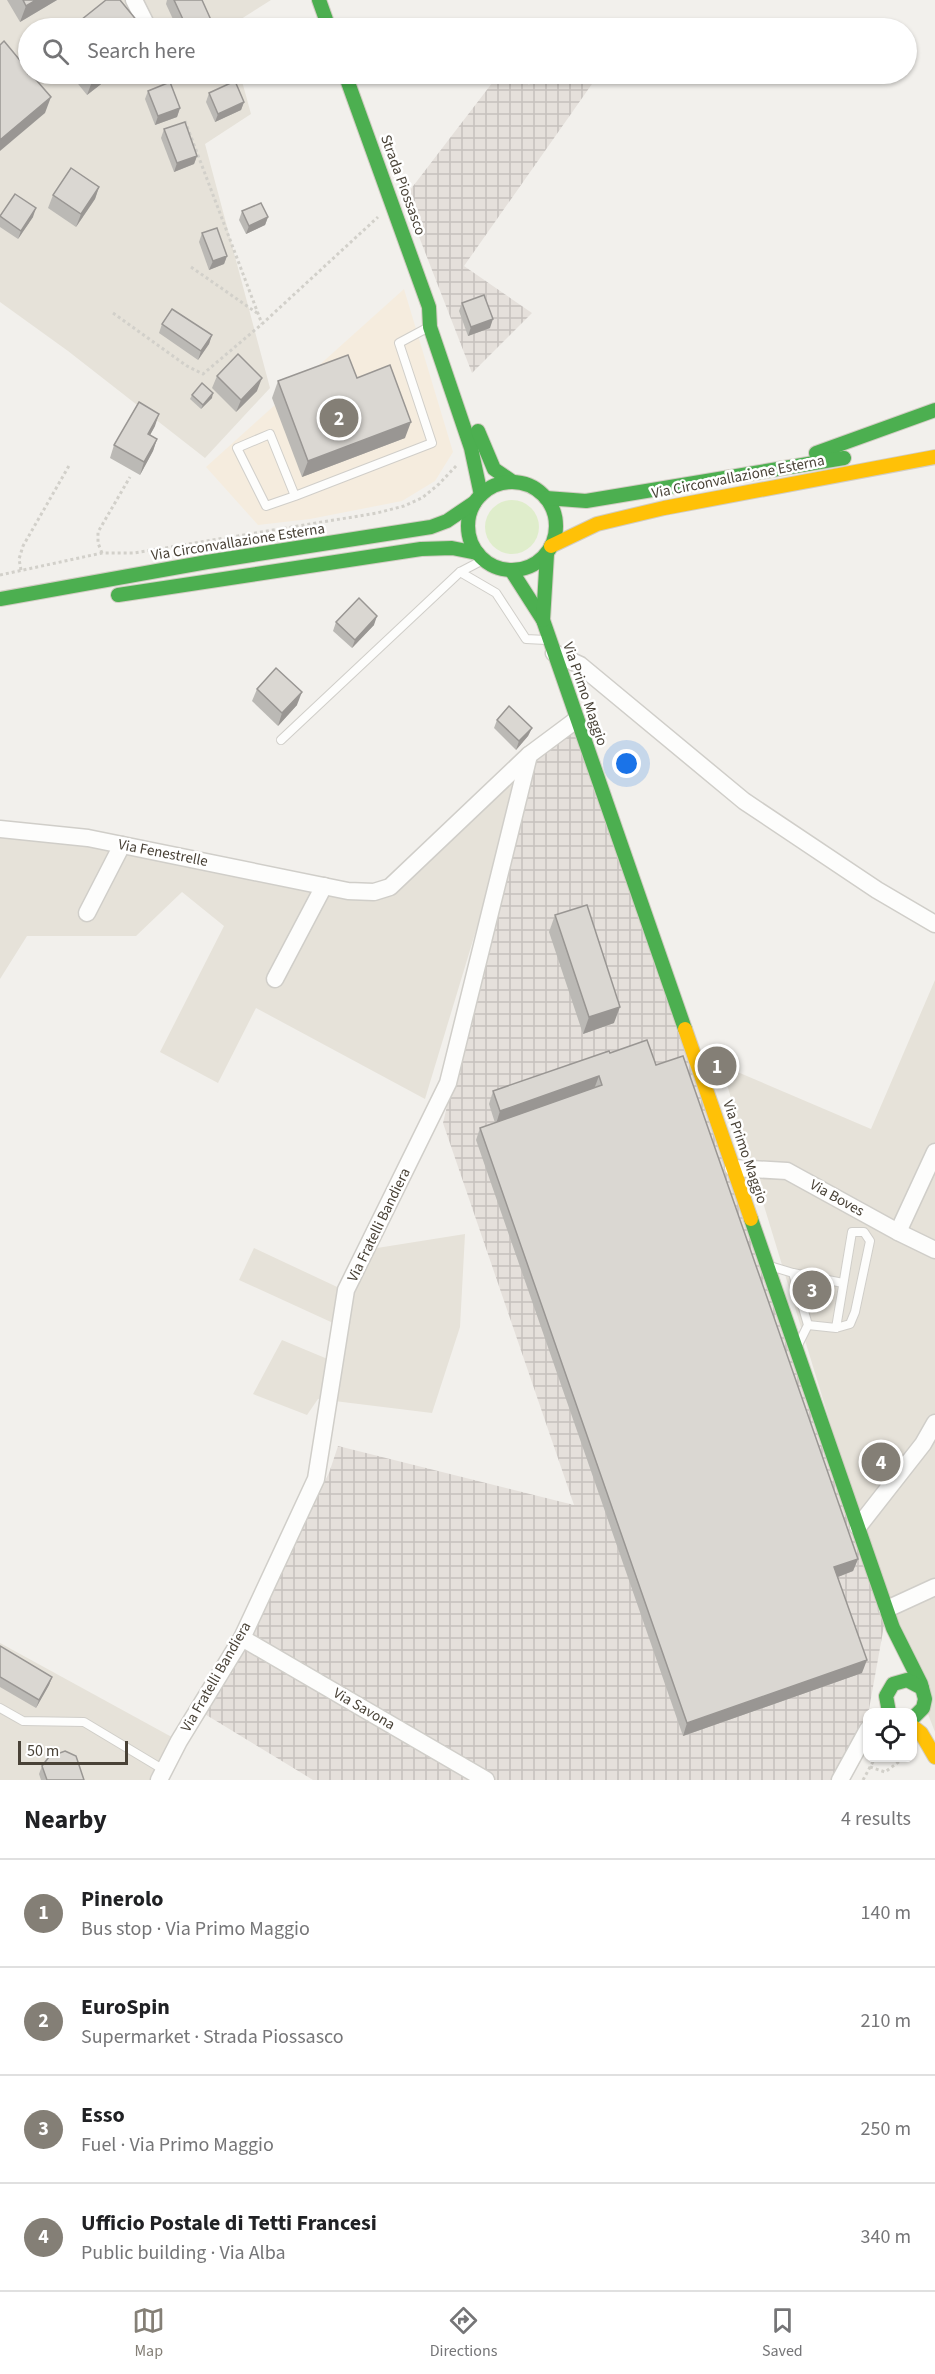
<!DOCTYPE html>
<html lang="en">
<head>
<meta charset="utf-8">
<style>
  body { margin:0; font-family:"Source Sans 3",sans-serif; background:#f6f6f6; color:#202124 }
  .controls { position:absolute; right:18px; bottom:18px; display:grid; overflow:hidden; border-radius:12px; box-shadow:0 2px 4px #0004 }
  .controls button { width:54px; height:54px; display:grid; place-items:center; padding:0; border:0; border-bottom:2px solid #e0e0e0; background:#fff; color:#202124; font:30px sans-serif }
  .scale { position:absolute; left:18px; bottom:15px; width:110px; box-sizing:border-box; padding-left:6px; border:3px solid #494237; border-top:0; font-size:16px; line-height:21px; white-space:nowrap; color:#494237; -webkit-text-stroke:4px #fff; paint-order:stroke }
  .you { position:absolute; left:627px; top:764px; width:21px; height:21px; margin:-15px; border:4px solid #fff; border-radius:50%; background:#1a73e8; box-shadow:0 0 0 9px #1a73e833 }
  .badge { display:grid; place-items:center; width:39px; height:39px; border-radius:50%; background:#847f76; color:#fff; font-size:20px; font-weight:700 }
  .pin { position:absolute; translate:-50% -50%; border:3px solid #fff; box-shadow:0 2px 6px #0006 }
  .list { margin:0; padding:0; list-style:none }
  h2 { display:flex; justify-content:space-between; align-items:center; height:78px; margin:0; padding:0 24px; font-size:26px }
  h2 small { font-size:20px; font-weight:400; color:#757577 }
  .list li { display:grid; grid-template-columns:39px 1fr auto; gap:18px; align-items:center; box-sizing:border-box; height:108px; padding:0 24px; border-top:2px solid #e0e0e0 }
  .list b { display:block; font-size:22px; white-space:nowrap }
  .list p { margin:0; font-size:20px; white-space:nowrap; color:#757577 }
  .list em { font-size:20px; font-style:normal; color:#757577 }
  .icon { flex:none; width:33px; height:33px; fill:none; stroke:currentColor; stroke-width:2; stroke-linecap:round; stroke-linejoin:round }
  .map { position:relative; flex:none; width:935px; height:1780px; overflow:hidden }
  .search { position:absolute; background:#fff; box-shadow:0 2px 4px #0004; left:18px; right:18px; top:18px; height:66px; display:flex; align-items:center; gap:15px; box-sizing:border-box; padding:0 21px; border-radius:33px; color:#757577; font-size:22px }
  .sheet { height:510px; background:#fff }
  nav { display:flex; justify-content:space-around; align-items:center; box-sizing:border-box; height:84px; border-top:2px solid #e0e0e0; background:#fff; font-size:16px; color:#757577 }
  nav a { display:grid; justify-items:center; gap:3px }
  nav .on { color:#847f76 }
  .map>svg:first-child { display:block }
  .residential { fill:#e6e2d9 }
  .commercial { fill:#f5ecde }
  .industrial { fill:url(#industrial-grid) }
  .grass { fill:#dfedcb }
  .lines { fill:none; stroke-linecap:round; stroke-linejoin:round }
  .lane-casing { stroke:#d0cec9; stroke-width:10 }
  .street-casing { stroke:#d0cec9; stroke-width:19 }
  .fast-casing { stroke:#d2cdc3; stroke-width:16 }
  .slow-casing { stroke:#d2cdc3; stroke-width:16 }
  .path { stroke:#d2d0ca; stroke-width:3; stroke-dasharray:3 3; stroke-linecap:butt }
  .lane { stroke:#fdfdfc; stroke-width:8 }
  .street { stroke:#fdfdfc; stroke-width:16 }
  .fast { stroke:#4caf50; stroke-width:14 }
  .slow { stroke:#ffc107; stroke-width:14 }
  .wall { fill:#bbb9b5 }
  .shaded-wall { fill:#999693 }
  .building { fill:#dad7d2; stroke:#999693; stroke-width:1.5 }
  .labels { text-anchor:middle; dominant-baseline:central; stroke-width:5; stroke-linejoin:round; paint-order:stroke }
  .street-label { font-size:15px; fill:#494237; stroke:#fff }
</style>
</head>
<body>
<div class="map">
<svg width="935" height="1780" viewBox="0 0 935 1780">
  <defs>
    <pattern id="industrial-grid" width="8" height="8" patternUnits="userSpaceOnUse" patternTransform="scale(1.5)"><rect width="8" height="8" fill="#e5e0db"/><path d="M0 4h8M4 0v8" fill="none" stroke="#c6c1bd"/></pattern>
  </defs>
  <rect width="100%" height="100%" fill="#f2f0ec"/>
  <g class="residential">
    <polygon points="0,0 271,0 227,28 28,28 28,74 240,74 251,114 205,144 270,388 205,458 68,351 0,302"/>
    <polygon points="529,755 425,1099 256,1008 218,1083 160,1052 224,926 182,892 136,936 27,936 0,979 0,829 374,892"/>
    <polygon points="935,980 935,1732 887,1609 721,1065 871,1129"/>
    <polygon points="465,1234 460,1327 432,1413 318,1399 307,1415 253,1394 282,1340 342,1365 344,1328 239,1280 254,1248 350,1293 377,1248"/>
    <polygon points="0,1643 179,1741 159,1780 0,1780"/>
  </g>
  <polygon class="commercial" points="404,289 453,452 435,481 402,501 310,519 258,525 206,467"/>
  <g class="industrial">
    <polygon points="499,74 515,74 529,85 538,74 599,74 464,266 532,313 472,373 404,198"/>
    <polygon points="576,720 887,1609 864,1737 840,1780 313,1780 203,1713 329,1473 338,1446 574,1505 443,1123 529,755"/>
  </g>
  <circle class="grass" cx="512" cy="527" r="27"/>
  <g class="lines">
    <defs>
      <g id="lane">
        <polyline points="295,496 266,506 237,448 270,434 295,496 432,443 399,343 427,328"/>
        <polyline points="460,572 496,593 526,639 546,640"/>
        <polyline points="281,740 460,572 483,560"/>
        <polyline points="770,1266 793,1273 808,1325 799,1343"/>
        <polyline points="793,1273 843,1283"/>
        <polyline points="808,1325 836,1328 852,1232 864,1232 870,1241 855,1312 850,1324 836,1328"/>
        <polyline points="0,1708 23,1721 84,1722 164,1770"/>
      </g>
      <g id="street">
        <polyline points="134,0 148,28"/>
        <polyline points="554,653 580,665 744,801 877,890 935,924"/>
        <polyline points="0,829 88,838 348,891 374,892 390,887 529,755 576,720"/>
        <polyline points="87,913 122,845"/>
        <polyline points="275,979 324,886"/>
        <polyline points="733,1168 787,1171 898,1232 935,1250"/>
        <polyline points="898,1232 935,1152"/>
        <polyline points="858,1527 923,1444 935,1423"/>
        <polyline points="887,1609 935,1587"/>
        <polyline points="242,1638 486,1780"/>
        <polyline points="159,1780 179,1741 242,1638 316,1479 346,1290 448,1083 529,755"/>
        <polyline points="840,1780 868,1729"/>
      </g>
      <g id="fast">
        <polyline points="319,0 329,28"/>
        <polyline points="345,74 429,307 430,327 471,448 481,495"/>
        <polyline points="478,431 494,469 513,482"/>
        <polyline points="816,453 935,410"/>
        <circle cx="512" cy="526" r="44"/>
        <polyline points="546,498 586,501 844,458"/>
        <polyline points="511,570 543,620 685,1029"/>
        <polyline points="118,595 421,549 452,548 477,553"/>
        <polyline points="0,599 207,562 431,527 447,521 475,502"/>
        <polyline points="543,620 547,554"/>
        <polyline points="751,1219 893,1628 921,1684 925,1699 923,1708 912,1719"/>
        <polyline points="889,1712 886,1696 893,1684 907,1680 922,1688"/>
      </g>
      <g id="slow">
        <polyline points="551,546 597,524 664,508 935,457"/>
        <polyline points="685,1029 751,1219"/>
        <polyline points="912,1726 921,1733 935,1757"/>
      </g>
    </defs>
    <use href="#lane" class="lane-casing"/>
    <use href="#street" class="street-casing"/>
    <use href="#fast" class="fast-casing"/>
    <use href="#slow" class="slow-casing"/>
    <g class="path">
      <polyline points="185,121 262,324"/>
      <polyline points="191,267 257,313"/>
      <polyline points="113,313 187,366 203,374 262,324 378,217"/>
      <polyline points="102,553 98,543 98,532 130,477"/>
      <polyline points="21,570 19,559 23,546 70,464"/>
      <polyline points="0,575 102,553 134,553 377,513 404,506 422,498 439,484 457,465"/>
      <polyline points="870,1767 885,1772 904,1758"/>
      <polyline points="863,1780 875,1758"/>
    </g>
    <use href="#lane" class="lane"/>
    <use href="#street" class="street"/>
    <use href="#fast" class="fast"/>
    <use href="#slow" class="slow"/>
  </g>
  <g class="wall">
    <polygon points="7,0 57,0 20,22"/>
    <polygon points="167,0 202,0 211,28 177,28 166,4"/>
    <polygon points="70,74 114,74 87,95"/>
    <polygon points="148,91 180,108 177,117 155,125 145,99"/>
    <polygon points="209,93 244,102 241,110 215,122 206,102"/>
    <polygon points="164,129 197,156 194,164 174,172 161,138"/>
    <polygon points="99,187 95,199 76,227 48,208 53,195"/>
    <polygon points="242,211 268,217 265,225 246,234 239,220"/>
    <polygon points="0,217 33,217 18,239 0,227"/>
    <polygon points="202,233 227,256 224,264 209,270 199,242"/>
    <polygon points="462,303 490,328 468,336 459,311"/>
    <polygon points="162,324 212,335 209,344 198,360 159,333"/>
    <polygon points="217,376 257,391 236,412 212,388"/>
    <polygon points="357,378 405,438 302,477 272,398 278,381"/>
    <polygon points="192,395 212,398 201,409 190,399"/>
    <polygon points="155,426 150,435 157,439 153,451 140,475 110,458 114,445"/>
    <polygon points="336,622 374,625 352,648 333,631"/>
    <polygon points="257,689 297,705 278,726 252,701"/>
    <polygon points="497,720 532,728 528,736 516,750 494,728"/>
    <polygon points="555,915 614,1023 583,1034 549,932"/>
    <polygon points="610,1053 656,1065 858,1559 853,1571 838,1577 862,1673 683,1736 476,1140 480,1128 495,1123 489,1104 493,1091"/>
    <polygon points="0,1646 52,1677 49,1685 36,1708 0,1687"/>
    <polygon points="42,1766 84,1780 41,1780 39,1774"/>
  </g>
  <g class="shaded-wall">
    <polygon points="36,0 57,0 20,22 26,6"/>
    <polygon points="99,74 114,74 87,95 93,79"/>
    <polygon points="51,97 45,113 0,151 0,140"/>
    <polygon points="244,102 241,110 215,122 218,114"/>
    <polygon points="180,108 177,117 155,125 158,116"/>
    <polygon points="197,156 194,164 174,172 177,163"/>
    <polygon points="99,187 95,199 76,227 81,214"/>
    <polygon points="36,208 33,217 18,239 21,231"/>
    <polygon points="268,217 265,225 246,234 249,226"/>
    <polygon points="227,256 224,264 209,270 213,261"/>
    <polygon points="493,319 490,328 468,336 471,327"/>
    <polygon points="212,335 209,344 198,360 201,351"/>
    <polygon points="262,378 257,391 236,412 241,400"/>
    <polygon points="213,393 212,398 201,409 203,405"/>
    <polygon points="159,414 155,426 144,446 148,434"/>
    <polygon points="411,422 405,438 302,477 308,461"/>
    <polygon points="157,439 153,451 140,475 144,462"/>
    <polygon points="377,616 374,625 352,648 355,640"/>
    <polygon points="302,692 297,705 278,726 282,713"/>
    <polygon points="532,728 528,736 516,750 519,741"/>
    <polygon points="620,1007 614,1023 583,1034 589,1017"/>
    <polygon points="599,1076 594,1089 496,1124 500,1111"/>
    <polygon points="858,1559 853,1571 830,1580 834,1567"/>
    <polygon points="867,1660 862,1673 683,1736 687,1723"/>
    <polygon points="52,1677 49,1685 36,1708 39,1700"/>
  </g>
  <g class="building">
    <polygon points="23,0 36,0 26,6"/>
    <polygon points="106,0 120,0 143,28 71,28"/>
    <polygon points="174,0 202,0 211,20 208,21 211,28 187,28"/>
    <polygon points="4,41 28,70 28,74 31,74 51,97 0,140 0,45"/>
    <polygon points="89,74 99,74 93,79"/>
    <polygon points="235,81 244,102 218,114 209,93"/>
    <polygon points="170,82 180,108 158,116 148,91"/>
    <polygon points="185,122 197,156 177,163 164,129"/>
    <polygon points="71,168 99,187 81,214 53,195"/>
    <polygon points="15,194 36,208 21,231 0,216"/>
    <polygon points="261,203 268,217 249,226 242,211"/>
    <polygon points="217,228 227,256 213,261 202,233"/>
    <polygon points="484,295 493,319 471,327 462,303"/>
    <polygon points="172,309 212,335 201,351 162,324"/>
    <polygon points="238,354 262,378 241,400 217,376"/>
    <polygon points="348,355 357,378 390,365 411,422 308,461 278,381"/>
    <polygon points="202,383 213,393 203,405 192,395"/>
    <polygon points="139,402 159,414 148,434 157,439 144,462 114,445"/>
    <polygon points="359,598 377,616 355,640 336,622"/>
    <polygon points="276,668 302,692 282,713 257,689"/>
    <polygon points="509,706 532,728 519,741 497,720"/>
    <polygon points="587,905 620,1007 589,1017 555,915"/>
    <polygon points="647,1040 656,1065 683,1056 858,1559 834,1567 867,1660 687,1723 480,1128 602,1085 599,1076 500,1111 493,1091 609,1051 610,1053"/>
    <polygon points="0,1646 52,1677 39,1700 0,1677"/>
    <polygon points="65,1751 76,1756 84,1780 47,1780 42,1766 49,1757"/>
  </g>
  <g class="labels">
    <g class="street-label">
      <text transform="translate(403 185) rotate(70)">Strada Piossasco</text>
      <text transform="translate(738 477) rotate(-11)">Via Circonvallazione Esterna</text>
      <text transform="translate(238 542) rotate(-9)">Via Circonvallazione Esterna</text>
      <text transform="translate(585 694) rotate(71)">Via Primo Maggio</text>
      <text transform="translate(163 853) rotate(11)">Via Fenestrelle</text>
      <text transform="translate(745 1152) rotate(71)">Via Primo Maggio</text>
      <text transform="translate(837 1198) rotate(29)">Via Boves</text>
      <text transform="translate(379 1225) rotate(-64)">Via Fratelli Bandiera</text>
      <text transform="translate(216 1677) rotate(-60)">Via Fratelli Bandiera</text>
      <text transform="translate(364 1709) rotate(30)">Via Savona</text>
    </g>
  </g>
</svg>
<div class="controls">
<button><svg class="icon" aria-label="locate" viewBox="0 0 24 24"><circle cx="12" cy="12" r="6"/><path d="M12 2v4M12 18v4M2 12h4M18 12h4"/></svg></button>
</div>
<div class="scale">50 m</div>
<div class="you"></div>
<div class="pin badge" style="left:717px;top:1066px">1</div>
<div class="pin badge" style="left:339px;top:418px">2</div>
<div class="pin badge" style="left:812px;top:1290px">3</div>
<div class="pin badge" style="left:881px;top:1462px">4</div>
<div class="search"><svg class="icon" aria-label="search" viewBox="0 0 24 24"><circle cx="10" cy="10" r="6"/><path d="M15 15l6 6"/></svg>Search here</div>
</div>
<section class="sheet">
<h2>Nearby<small>4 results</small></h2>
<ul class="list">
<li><span class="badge">1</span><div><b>Pinerolo</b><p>Bus stop · Via Primo Maggio</p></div><em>140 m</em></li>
<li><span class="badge">2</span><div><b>EuroSpin</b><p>Supermarket · Strada Piossasco</p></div><em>210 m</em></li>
<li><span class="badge">3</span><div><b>Esso</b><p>Fuel · Via Primo Maggio</p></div><em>250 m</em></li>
<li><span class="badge">4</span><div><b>Ufficio Postale di Tetti Francesi</b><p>Public building · Via Alba</p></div><em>340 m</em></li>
</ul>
</section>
<nav>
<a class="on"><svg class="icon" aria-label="map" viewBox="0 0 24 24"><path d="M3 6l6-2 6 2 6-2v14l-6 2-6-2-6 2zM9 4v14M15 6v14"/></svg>Map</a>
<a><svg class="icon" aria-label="directions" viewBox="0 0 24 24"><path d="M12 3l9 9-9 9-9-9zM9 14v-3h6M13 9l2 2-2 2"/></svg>Directions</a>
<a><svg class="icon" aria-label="saved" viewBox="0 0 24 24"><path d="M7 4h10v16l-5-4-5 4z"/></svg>Saved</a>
</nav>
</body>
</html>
